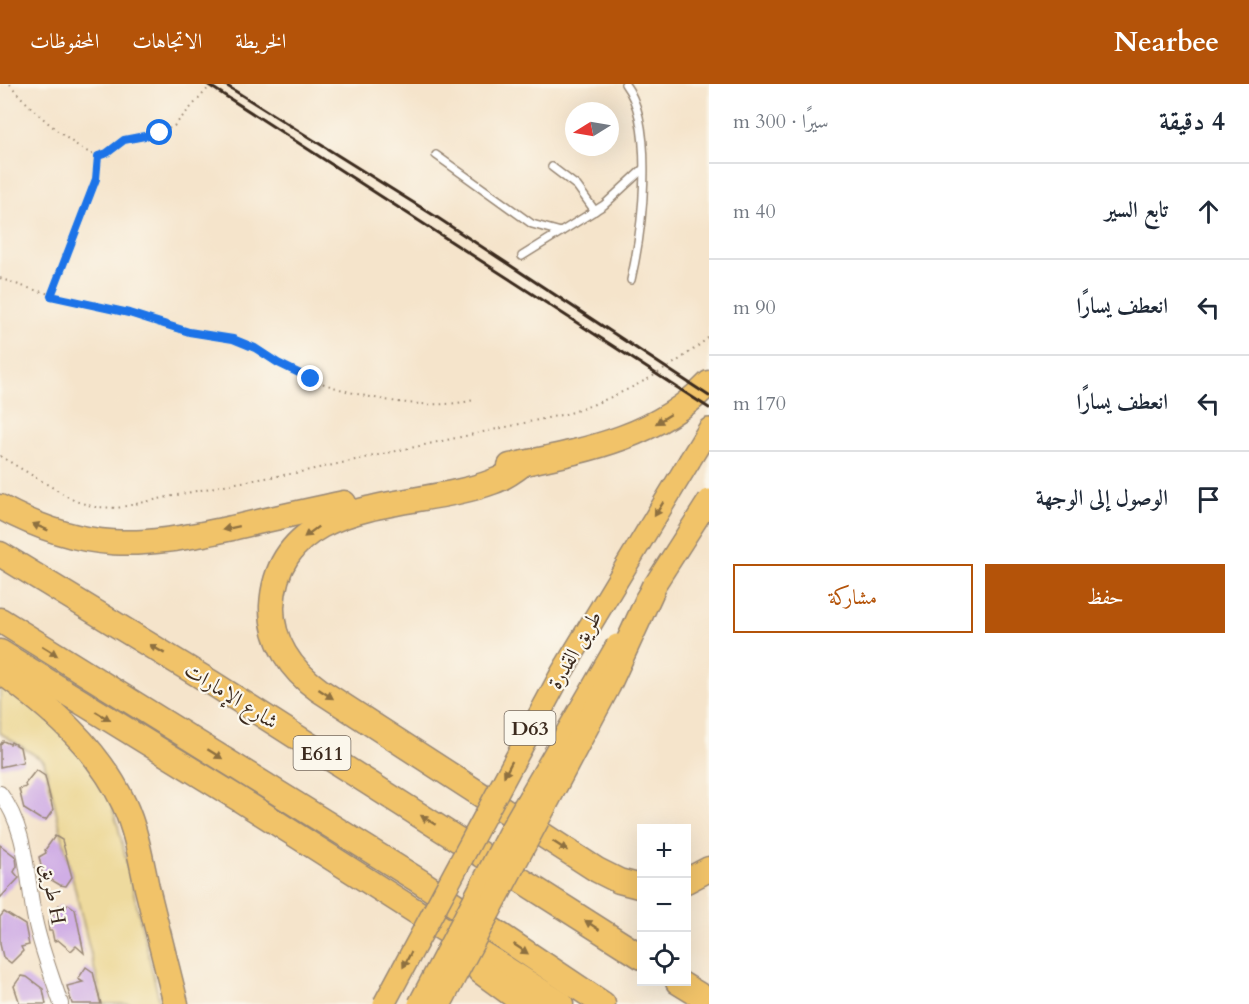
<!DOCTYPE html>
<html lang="ar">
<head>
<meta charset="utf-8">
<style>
  body { margin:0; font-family:Cardo,Amiri,serif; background:#f2f2f3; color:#1f2937; direction:rtl }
  .controls { position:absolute; right:18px; bottom:18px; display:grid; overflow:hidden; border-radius:0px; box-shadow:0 6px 24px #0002 }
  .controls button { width:54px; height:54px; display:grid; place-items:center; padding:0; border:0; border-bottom:2px solid #e0e1e3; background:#fff; color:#1f2937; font:30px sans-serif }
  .compass { position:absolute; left:565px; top:18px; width:54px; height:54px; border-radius:50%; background:#fff; box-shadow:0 6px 24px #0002; rotate:259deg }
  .stop { position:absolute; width:18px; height:18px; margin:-14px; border:4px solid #1a73e8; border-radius:50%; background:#fff }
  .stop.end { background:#1a73e8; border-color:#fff; box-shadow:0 2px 6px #0008 }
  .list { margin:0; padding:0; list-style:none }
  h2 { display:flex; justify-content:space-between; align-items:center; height:78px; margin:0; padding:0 24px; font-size:26px }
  h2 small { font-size:20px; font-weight:400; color:#747a83 }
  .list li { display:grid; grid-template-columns:39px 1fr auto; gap:18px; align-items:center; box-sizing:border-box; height:96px; padding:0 24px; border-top:2px solid #e0e1e3 }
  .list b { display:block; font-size:22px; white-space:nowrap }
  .list em { font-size:20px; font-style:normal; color:#747a83 }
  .actions { display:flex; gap:12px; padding:18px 24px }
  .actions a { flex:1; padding:14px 0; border:2px solid #b45309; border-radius:0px; text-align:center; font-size:21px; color:#b45309 }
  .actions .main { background:#b45309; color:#fff }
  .icon { flex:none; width:33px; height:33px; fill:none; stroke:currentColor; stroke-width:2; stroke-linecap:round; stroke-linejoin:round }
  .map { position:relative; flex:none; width:709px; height:920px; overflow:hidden; direction:ltr }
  header { display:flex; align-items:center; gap:36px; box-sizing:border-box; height:84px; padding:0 30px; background:#b45309; color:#fff }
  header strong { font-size:28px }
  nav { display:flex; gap:33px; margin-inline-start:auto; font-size:21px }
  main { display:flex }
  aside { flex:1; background:#fff }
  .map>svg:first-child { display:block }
  .sand { fill:#eeda9e; stroke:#94825e; stroke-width:1.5 }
  .building { fill:#d0aee5 }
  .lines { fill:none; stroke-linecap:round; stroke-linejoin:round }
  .service-casing { stroke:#988774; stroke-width:10 }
  .minor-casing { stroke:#988774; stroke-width:16 }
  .primary-casing { stroke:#988774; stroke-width:24 }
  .motorway-casing { stroke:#988774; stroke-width:27 }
  .path { stroke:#988774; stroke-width:2; stroke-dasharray:1.5 4.5; stroke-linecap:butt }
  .service { stroke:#fff; stroke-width:7 }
  .minor { stroke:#fff; stroke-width:14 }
  .primary { stroke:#f1c369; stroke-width:21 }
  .motorway { stroke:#f1c369; stroke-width:24 }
  .rail { stroke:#3b2a1e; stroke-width:3 }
  .primary-bridge-casing { stroke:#988774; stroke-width:24; stroke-linecap:butt }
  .motorway-bridge-casing { stroke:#988774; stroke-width:27; stroke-linecap:butt }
  .primary-bridge { stroke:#f1c369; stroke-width:21 }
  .motorway-bridge { stroke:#f1c369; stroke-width:24 }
  .oneway { fill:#8d6f40 }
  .route { stroke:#1a73e8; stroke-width:8 }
  .labels { text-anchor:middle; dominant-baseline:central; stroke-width:4.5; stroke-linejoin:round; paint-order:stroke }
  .shield { fill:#fbf7ec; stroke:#75685c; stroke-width:1.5 }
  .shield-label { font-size:20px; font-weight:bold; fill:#3b2a1e }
  .street-label { font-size:21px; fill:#3b2a1e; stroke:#fbf7ec }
</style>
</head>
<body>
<header>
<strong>Nearbee</strong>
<nav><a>الخريطة</a><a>الاتجاهات</a><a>المحفوظات</a></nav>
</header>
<main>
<aside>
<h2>4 دقيقة<small>سيرًا · 300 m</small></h2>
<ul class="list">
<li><svg class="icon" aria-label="ahead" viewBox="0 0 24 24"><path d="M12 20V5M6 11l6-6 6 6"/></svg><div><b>تابع السير</b></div><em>40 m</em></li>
<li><svg class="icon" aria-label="left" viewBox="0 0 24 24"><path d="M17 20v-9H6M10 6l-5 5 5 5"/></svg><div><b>انعطف يسارًا</b></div><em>90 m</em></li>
<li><svg class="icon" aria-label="left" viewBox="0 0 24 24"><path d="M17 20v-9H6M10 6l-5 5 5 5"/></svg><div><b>انعطف يسارًا</b></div><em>170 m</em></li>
<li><svg class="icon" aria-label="arrive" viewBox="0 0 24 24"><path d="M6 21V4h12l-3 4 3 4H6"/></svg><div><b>الوصول إلى الوجهة</b></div></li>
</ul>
<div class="actions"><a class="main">حفظ</a><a>مشاركة</a></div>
</aside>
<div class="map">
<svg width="709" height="920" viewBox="0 0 709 920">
  <rect width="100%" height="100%" fill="#fbf7ec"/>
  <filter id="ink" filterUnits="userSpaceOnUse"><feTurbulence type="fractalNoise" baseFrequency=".0167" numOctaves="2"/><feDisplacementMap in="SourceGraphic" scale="12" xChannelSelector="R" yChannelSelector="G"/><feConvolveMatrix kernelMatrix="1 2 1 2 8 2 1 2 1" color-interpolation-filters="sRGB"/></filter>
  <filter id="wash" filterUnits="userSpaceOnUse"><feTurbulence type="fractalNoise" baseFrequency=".008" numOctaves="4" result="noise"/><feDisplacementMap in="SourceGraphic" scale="24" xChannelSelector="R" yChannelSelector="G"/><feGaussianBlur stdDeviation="1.35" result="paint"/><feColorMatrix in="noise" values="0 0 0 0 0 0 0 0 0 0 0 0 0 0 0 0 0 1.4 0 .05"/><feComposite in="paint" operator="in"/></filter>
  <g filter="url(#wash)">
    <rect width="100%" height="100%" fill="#f5e4cb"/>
    <polygon class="sand" points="0,588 41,618 106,704 118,742 160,920 103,920 44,677 0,649"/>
    <g id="blocks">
      <g class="building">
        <polygon points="3,657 10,660 11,658 20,663 23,678 0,683 0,661"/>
        <polygon points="36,686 45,692 53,726 46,736 40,735 24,725 19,705 26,703 25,700"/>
        <polygon points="55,752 62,756 72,793 66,802 60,801 43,791 39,773 46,769 45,766"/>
        <polygon points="0,761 16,773 17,782 14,788 19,794 0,814"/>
        <polygon points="68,820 75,825 84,869 76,862 71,867 58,856 54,857 52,847 49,847 48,838 59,821 64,825"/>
        <polygon points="4,828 25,841 29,861 21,863 23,867 11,879 3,873 0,860 0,833"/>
        <polygon points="86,883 93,888 101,920 72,920 67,902 83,898 78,895"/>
        <polygon points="21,892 27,893 43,905 46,920 20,920 14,902"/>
      </g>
    </g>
  </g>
  <g filter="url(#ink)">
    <use href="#blocks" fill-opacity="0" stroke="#988774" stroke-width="1.5"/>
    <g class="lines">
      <defs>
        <g id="service">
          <path d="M 625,0 C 656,41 642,148 631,196"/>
          <polyline points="436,71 532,140 561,148"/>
          <polyline points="552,83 577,102 595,127"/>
          <polyline points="522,172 604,121 643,85"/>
        </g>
        <path id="minor" d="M 0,709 C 28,746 26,793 35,836 C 41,865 52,892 61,920"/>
        <polyline id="primary" points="690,376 709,345"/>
        <g id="motorway">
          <path d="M 524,379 C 514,387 504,394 492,398 C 416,427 278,408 272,522 C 271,557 291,586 319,606 L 597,786 L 619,797 L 642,803"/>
          <path d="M 510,382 C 582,367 655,355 709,299"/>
          <path d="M 0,423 C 85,469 140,464 232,444 C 269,435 307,427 344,419"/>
          <polyline points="0,470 212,599 642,873"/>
          <polyline points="0,536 421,798 603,920"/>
          <polyline points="0,568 239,715 561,920"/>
          <path d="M 0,587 C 49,622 98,664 124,720 C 136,746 141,776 147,804 C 157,843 166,881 176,920"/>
          <polyline points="686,797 709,785"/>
          <polyline points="480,887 525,920"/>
          <polyline points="678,898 709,917"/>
        </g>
      </defs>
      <use href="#service" class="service-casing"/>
      <use href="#minor" class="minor-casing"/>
      <use href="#primary" class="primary-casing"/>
      <use href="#motorway" class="motorway-casing"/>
      <g class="path">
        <path d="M 10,0 C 22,18 78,68 98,72 L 107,69 L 124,56 L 160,49 L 174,42 L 212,0"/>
        <path d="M 0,194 C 42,211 84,217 127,228 C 148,233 168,242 188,247 C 203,251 218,251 233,255 C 256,261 272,277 293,287 C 343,311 420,329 474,316"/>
        <polyline points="51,212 96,95 98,72"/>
        <path d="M 0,372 L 75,417 L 95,423 L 117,424 L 224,401 L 296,389 L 570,329 C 620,312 669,287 709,253"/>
      </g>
      <use href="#service" class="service"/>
      <use href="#minor" class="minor"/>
      <use href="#primary" class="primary"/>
      <use href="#motorway" class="motorway"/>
      <g class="rail">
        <polyline points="207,0 709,324"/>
        <polyline points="224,0 438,134 709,312"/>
      </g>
      <defs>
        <g id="primary-bridge">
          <polyline points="645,516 709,416"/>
          <polyline points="384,920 562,588 690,376"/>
          <polyline points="419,920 508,750 617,561"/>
        </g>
        <polyline id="motorway-bridge" points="439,920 608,602 654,502"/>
      </defs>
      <use href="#primary-bridge" class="primary-bridge-casing"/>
      <use href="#motorway-bridge" class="motorway-bridge-casing"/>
      <use href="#primary-bridge" class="primary-bridge"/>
      <use href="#motorway-bridge" class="motorway-bridge"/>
    </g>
    <defs><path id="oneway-solid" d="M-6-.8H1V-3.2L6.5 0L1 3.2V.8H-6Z" transform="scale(1.5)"/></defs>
    <g class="oneway">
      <use href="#oneway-solid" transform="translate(663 335) rotate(148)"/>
      <use href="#oneway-solid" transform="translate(659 425) rotate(122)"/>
      <use href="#oneway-solid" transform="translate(40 443) rotate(-158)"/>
      <use href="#oneway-solid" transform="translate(231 444) rotate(168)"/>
      <use href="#oneway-solid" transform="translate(311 448) rotate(143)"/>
      <use href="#oneway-solid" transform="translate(157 565) rotate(-149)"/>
      <use href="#oneway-solid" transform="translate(50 567) rotate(32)"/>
      <use href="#oneway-solid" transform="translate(326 610) rotate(33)"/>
      <use href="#oneway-solid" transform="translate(103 632) rotate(31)"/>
      <use href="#oneway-solid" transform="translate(215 670) rotate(32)"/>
      <use href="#oneway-solid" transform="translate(508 685) rotate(118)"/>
      <use href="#oneway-solid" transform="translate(428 736) rotate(-148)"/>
      <use href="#oneway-solid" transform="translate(560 762) rotate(33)"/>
      <use href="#oneway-solid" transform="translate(592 841) rotate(-147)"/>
      <use href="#oneway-solid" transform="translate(521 865) rotate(34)"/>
      <use href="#oneway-solid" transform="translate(407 876) rotate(118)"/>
    </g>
  </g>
  <g class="lines" filter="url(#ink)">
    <polyline class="route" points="160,49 124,56 107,69 98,72 96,95 51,212 129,229 189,248 233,255 255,264 278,279 311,295"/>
  </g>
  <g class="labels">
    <g class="shield">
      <rect x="504.5" y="627" width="51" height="34" rx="4.5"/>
      <rect x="293.5" y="652" width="57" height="34" rx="4.5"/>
    </g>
    <g class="shield-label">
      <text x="530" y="644">D63</text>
      <text x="322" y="669">E611</text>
    </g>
    <g class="street-label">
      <text transform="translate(575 566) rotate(-60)">طريق القدرة</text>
      <text transform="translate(231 612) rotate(32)">شارع الإمارات</text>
      <text transform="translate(53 810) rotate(80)">طريق H</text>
    </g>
  </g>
</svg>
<div class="controls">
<button>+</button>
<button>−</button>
<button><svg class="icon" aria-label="locate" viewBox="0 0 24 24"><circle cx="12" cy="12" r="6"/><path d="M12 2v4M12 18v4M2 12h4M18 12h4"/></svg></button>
</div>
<svg class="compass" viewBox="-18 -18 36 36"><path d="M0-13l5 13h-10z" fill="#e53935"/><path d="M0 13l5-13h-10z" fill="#747a83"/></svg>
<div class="stop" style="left:160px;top:49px"></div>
<div class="stop end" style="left:311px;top:295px"></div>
</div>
</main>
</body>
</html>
